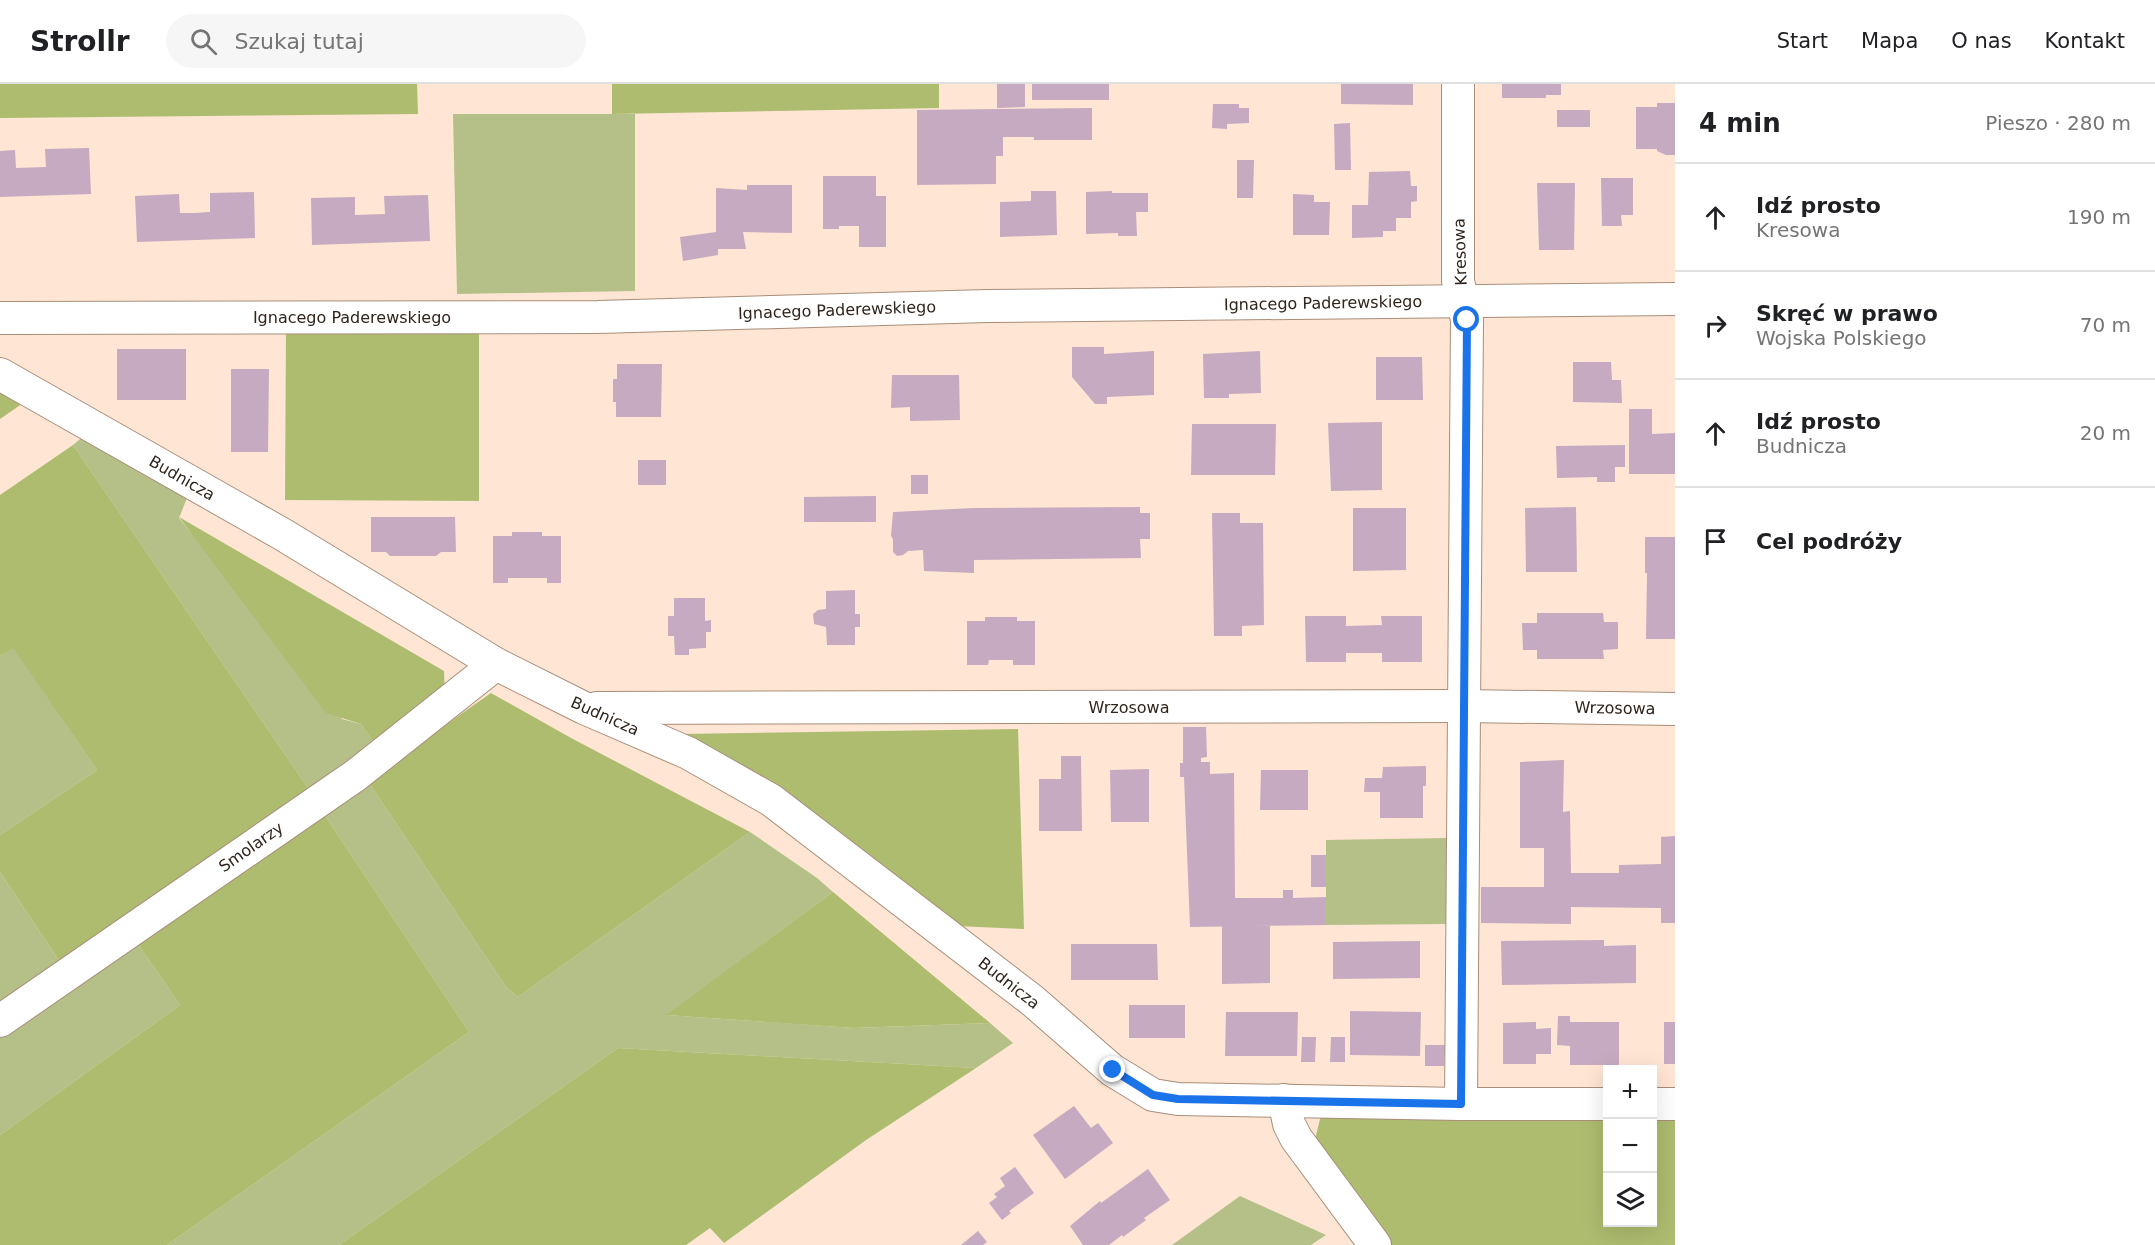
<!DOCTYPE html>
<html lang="pl">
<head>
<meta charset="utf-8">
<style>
  body { margin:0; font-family:"DejaVu Sans",sans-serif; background:#f6f6f6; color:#202124 }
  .controls { position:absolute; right:18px; bottom:18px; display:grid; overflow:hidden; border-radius:0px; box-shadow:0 6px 24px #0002 }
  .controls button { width:54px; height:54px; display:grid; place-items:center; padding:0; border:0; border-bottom:2px solid #e0e0e0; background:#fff; color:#202124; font:30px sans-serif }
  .stop { position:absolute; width:18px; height:18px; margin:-14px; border:4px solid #1a73e8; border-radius:50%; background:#fff }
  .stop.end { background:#1a73e8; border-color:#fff; box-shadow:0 2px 6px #0008 }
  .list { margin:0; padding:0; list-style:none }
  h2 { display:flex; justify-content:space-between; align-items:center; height:78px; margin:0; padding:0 24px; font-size:26px }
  h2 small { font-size:20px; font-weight:400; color:#757577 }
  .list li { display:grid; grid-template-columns:39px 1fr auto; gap:18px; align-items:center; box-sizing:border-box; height:108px; padding:0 24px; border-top:2px solid #e0e0e0 }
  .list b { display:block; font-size:22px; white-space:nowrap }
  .list p { margin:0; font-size:20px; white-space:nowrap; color:#757577 }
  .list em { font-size:20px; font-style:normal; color:#757577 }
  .icon { flex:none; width:33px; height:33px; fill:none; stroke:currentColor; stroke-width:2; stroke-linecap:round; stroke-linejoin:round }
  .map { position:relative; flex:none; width:1675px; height:1161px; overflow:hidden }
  header { display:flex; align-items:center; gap:36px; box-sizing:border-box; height:84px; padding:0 30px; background:#fff; border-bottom:2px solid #e0e0e0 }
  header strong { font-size:28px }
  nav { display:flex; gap:33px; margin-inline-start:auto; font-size:21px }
  .search { width:420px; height:54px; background:#f6f6f6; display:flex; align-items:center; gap:15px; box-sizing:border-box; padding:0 21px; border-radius:33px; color:#757577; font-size:22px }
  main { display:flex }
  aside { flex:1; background:#fff }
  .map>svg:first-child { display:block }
  .green { fill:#b5c088 }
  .forest { fill:#adbc6f }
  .building { fill:#c6aac1 }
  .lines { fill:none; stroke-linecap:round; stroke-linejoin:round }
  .minor-casing { stroke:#a98d79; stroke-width:34 }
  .minor { stroke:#fff; stroke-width:32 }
  .route { stroke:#1a73e8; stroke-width:8 }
  .labels { text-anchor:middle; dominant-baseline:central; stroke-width:4.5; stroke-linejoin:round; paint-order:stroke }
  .street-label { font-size:16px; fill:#30241c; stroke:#fff }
</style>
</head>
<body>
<header>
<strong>Strollr</strong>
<div class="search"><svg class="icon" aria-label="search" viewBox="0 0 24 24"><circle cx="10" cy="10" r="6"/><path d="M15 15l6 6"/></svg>Szukaj tutaj</div>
<nav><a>Start</a><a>Mapa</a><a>O nas</a><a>Kontakt</a></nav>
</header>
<main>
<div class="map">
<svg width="1675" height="1161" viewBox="0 0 1675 1161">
  <rect width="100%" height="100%" fill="#fee5d4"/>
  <g class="green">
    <polygon points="453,30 635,30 635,207 457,210"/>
    <polygon points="86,350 189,409 179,434 342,635 361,640 375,661 310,707 73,361"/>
    <polygon points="13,563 97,686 0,751 0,572"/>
    <polygon points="367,696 506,903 518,913 750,748 817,794 833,808 667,931 854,944 990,939 1013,959 976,984 618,964 339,1161 167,1161 469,948 322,727"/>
    <polygon points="1447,754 1448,840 1326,841 1326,756"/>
    <polygon points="0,788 62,881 0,918"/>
    <polygon points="136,857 180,921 0,1051 0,954"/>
    <polygon points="1240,1112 1326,1151 1311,1161 1172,1161"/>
  </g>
  <g class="forest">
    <polygon points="0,0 417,0 418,30 0,34"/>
    <polygon points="612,0 939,0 939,24 612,30"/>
    <polygon points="286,245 479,247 479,417 285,416"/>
    <polygon points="0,298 29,315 0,335"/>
    <polygon points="73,361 310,707 62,881 0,788 0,751 97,686 13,564 0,572 0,411"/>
    <polygon points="179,433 444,587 445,612 375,661 361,640 326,629"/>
    <polygon points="491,609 571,654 750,748 518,913 506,903 367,696"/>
    <polygon points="1018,645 1024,845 956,842 680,650"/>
    <polygon points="322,727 469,948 167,1161 0,1161 0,1051 180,921 136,857"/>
    <polygon points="833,808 990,939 854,944 666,931"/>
    <polygon points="618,964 976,984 866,1056 724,1159 710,1144 686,1161 339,1161"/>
    <polygon points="1321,1031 1607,1035 1608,1138 1652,1138 1653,1035 1675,1036 1675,1161 1390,1161 1313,1064"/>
  </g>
  <g class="building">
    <polygon points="997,0 1025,0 1025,23 997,24"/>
    <rect x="1032" y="0" width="77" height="16"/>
    <polygon points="1341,0 1413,0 1413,21 1341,20"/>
    <polygon points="1502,0 1561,0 1561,11 1546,11 1546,14 1502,14"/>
    <polygon points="1657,19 1675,19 1675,71 1666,71 1657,67 1657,65 1636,65 1636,23 1657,23"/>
    <polygon points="1213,20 1239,20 1239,24 1249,24 1249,39 1227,40 1227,45 1212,44"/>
    <polygon points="1092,24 1092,56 1034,56 1034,53 1003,53 1003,72 996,72 996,100 917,101 917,26"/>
    <rect x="1557" y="26" width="33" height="17"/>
    <polygon points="1350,39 1351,86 1335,86 1334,40"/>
    <polygon points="89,64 91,110 0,113 0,67 15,66 16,84 46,83 45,65"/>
    <polygon points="1237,76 1254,76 1253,114 1237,114"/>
    <polygon points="1410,87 1411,102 1417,102 1417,117 1411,118 1411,134 1396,134 1396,147 1383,147 1383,153 1352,154 1352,121 1368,121 1369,88"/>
    <polygon points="823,92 876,92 876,112 886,112 886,163 859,163 859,142 839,142 839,145 823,145"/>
    <polygon points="1601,94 1633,94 1633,131 1621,131 1622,142 1602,142"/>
    <polygon points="1537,99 1575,99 1574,166 1539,166"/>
    <polygon points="747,101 792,101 792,149 743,148 746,165 718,165 718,171 683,177 680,153 716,148 716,104 747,106"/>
    <polygon points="1031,107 1056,107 1057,151 1000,153 1000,118 1031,117"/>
    <polygon points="1112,107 1112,109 1148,109 1148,128 1136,128 1137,152 1118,152 1118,149 1086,150 1086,108"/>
    <polygon points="254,108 255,154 137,158 135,112 179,110 180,129 194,129 210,128 210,109"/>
    <polygon points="1293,110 1314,111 1314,118 1330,118 1329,151 1293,151"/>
    <polygon points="428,111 430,157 312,161 311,114 355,113 355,131 385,130 384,112"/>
    <polygon points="1072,263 1104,263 1104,270 1154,267 1154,311 1107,313 1107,320 1095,320 1072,293"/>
    <rect x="117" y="265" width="69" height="51"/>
    <polygon points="1260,267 1261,309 1229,310 1229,314 1204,314 1203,270"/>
    <polygon points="1376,273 1422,273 1423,316 1376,316"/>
    <polygon points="1573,278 1611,278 1612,296 1621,296 1622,319 1573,318"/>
    <polygon points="617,280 662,280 661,333 616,333 616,318 613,318 613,295 617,295"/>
    <polygon points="231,285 269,285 268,368 231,368"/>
    <polygon points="892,291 959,291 960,336 910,337 910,323 891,324"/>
    <polygon points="1629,325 1652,325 1652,350 1675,349 1675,390 1629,390"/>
    <polygon points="1382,338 1382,406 1331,407 1328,339"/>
    <polygon points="1192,340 1276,340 1275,391 1191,391"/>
    <polygon points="1625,361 1625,383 1615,383 1615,398 1597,398 1597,393 1557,394 1556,362"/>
    <rect x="638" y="376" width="28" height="25"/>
    <rect x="911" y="391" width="17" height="19"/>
    <polygon points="876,412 876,438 804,438 804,413"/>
    <polygon points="1140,423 1140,429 1150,429 1150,455 1140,455 1141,474 974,476 974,489 924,487 923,466 908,467 903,471 897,472 893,468 893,455 891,452 893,428 973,424"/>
    <polygon points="1576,423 1577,488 1526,488 1525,424"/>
    <polygon points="1353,424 1406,424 1406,486 1353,487"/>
    <polygon points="1212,429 1240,429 1240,439 1263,439 1264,541 1242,542 1242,552 1214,552"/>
    <polygon points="371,433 455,433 456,468 441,468 436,472 390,472 386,468 371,468"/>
    <polygon points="512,448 542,448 542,452 561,452 561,499 547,499 547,494 508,494 508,499 493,499 493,452 512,452"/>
    <polygon points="1645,453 1675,453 1675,555 1646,555 1647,489 1645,489"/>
    <polygon points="855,506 855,530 860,530 860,543 855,543 855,561 827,561 826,543 814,540 813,530 818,526 826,525 826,507"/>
    <polygon points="674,514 705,514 705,537 711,536 711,548 706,548 706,564 689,565 689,571 675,571 674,552 668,552 668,532 674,532"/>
    <polygon points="1537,529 1603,529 1604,538 1618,538 1618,565 1603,566 1604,575 1537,575 1537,566 1523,566 1522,539 1537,539"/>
    <polygon points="1305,532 1346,532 1346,542 1382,541 1381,532 1422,532 1422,578 1382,578 1382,569 1346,569 1346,578 1306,578"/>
    <polygon points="985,533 1017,533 1017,537 1035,537 1035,581 1013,581 1013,576 989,576 988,581 967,581 967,537 985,537"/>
    <polygon points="1183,643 1206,643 1207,673 1201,674 1201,678 1210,678 1210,690 1234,689 1235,814 1283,814 1283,806 1293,806 1293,814 1326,813 1326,841 1190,843 1184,693 1180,693 1180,679 1183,679"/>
    <polygon points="1061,672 1081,672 1082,747 1039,747 1039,695 1061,695"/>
    <polygon points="1564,676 1563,728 1570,727 1571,789 1619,789 1619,781 1661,780 1661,753 1675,752 1675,839 1661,839 1661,824 1571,823 1571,840 1481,839 1481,803 1544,803 1544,764 1520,764 1520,678"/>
    <polygon points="1426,682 1426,702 1423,702 1423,734 1380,734 1380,708 1364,708 1365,694 1382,694 1383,683"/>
    <polygon points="1149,685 1149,738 1111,738 1110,686"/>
    <polygon points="1261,686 1308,686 1308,726 1260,726"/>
    <rect x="1311" y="771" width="15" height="32"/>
    <polygon points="1222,842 1270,842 1270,899 1222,900"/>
    <polygon points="1604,856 1604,862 1636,861 1636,899 1502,901 1501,857"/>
    <polygon points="1420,857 1420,894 1333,895 1333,858"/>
    <polygon points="1071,860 1157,860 1158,896 1071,896"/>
    <rect x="1129" y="921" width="56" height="33"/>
    <polygon points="1350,927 1421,928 1420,972 1350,971"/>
    <polygon points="1226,928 1298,928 1297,972 1225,972"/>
    <polygon points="1558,932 1570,932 1570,938 1619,938 1619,981 1570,981 1570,962 1557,961"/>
    <polygon points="1536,938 1536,945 1551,944 1551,970 1536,970 1536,980 1503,980 1503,939"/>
    <rect x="1664" y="938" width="11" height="42"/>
    <polygon points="1302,953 1316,953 1315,978 1301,978"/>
    <polygon points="1331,953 1345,953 1345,978 1330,978"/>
    <polygon points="1425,961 1445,961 1444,982 1425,982"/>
    <polygon points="1074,1022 1091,1044 1098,1039 1113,1059 1065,1095 1033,1051"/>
    <polygon points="1015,1083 1034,1109 1009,1127 1011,1129 1002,1136 989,1119 997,1113 994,1110 1005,1102 1000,1094"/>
    <polygon points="1148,1085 1170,1116 1144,1134 1146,1136 1123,1153 1122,1151 1109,1161 1083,1161 1070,1142 1100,1117 1101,1119"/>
    <polygon points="978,1147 987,1158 983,1161 961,1161"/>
  </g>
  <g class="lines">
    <defs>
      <g id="minor">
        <polyline points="1458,0 1458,197 1467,236 1461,1020"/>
        <polyline points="0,234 598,233 988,222 1675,215"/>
        <polyline points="0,290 282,450 496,580 584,624 688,669 771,716 1033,917 1112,986 1153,1011 1178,1015 1461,1020 1608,1020"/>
        <polyline points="597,624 1463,622 1675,625"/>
        <polyline points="0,937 356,691 496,580"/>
        <polyline points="1284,1016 1289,1040 1296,1054 1375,1161"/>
        <polyline points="1652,1020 1675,1020"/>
      </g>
    </defs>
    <use href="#minor" class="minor-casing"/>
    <use href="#minor" class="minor"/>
  </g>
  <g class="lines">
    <polyline class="route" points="1113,986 1153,1011 1178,1015 1461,1020 1467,236"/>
  </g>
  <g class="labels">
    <g class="street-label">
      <text transform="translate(1460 168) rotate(-92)">Kresowa</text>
      <text transform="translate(1323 219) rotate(-1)">Ignacego Paderewskiego</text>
      <text transform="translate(837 226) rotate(-2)">Ignacego Paderewskiego</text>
      <text x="352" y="233">Ignacego Paderewskiego</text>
      <text transform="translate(182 394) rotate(30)">Budnicza</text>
      <text x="1129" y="623">Wrzosowa</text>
      <text transform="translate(1615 624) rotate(1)">Wrzosowa</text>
      <text transform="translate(605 632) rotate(24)">Budnicza</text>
      <text transform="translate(251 763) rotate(-35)">Smolarzy</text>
      <text transform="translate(1009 899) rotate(38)">Budnicza</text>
    </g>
  </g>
</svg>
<div class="controls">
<button>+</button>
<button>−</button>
<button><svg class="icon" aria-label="layers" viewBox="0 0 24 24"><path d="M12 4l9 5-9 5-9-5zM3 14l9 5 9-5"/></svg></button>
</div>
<div class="stop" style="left:1467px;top:236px"></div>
<div class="stop end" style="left:1113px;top:986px"></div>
</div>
<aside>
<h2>4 min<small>Pieszo · 280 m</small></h2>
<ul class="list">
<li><svg class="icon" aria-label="ahead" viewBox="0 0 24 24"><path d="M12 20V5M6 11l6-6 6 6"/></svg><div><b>Idź prosto</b><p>Kresowa</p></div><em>190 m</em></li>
<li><svg class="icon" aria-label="right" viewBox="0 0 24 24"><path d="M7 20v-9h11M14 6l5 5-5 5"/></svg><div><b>Skręć w prawo</b><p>Wojska Polskiego</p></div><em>70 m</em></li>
<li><svg class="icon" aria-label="ahead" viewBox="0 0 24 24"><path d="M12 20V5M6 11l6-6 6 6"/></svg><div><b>Idź prosto</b><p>Budnicza</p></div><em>20 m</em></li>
<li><svg class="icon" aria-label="arrive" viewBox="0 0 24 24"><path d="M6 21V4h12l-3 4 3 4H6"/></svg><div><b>Cel podróży</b></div></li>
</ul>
</aside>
</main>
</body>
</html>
